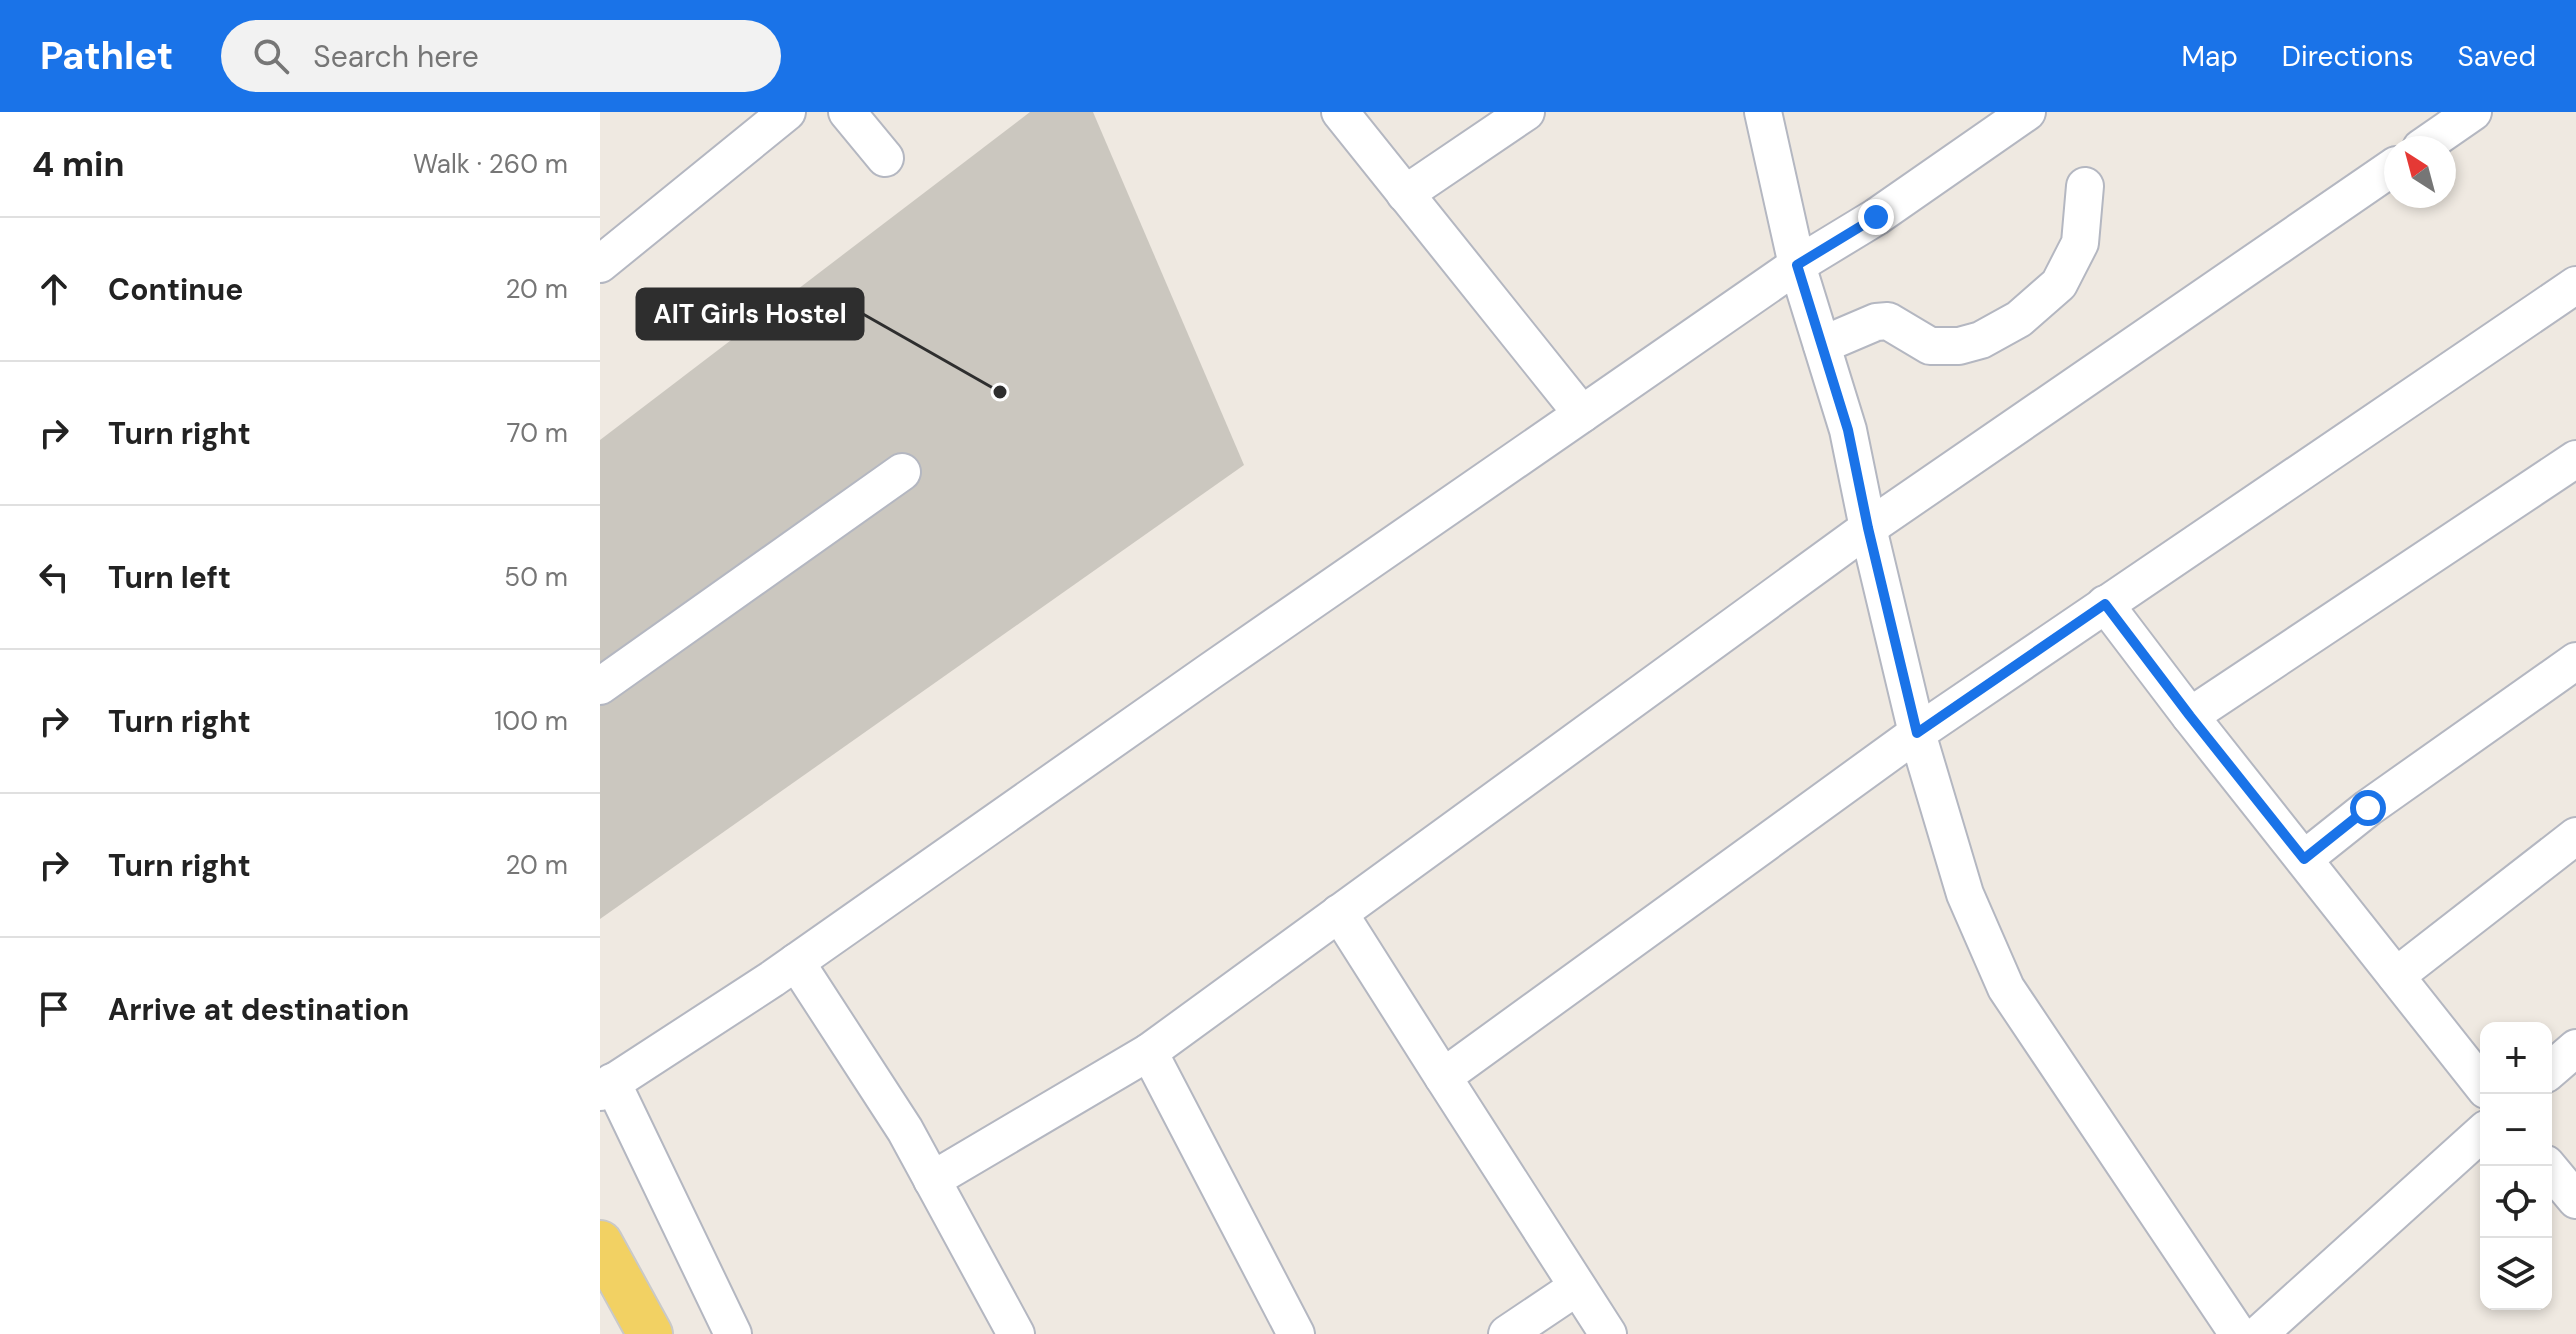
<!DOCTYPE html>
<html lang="en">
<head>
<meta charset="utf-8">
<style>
  body { margin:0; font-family:"DM Sans",sans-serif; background:#f2f2f2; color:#222 }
  .controls { position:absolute; right:24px; bottom:24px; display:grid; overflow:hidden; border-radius:16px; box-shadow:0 4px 12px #0003 }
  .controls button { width:72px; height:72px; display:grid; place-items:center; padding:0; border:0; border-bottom:2px solid #e0e0e0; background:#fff; color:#222; font:40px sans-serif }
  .compass { position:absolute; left:1784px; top:24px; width:72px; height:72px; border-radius:50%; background:#fff; box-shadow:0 4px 12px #0003; rotate:324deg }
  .stop { position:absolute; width:24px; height:24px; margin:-18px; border:6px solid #1a73e8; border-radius:50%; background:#fff }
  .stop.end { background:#1a73e8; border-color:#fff; box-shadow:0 2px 8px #0008 }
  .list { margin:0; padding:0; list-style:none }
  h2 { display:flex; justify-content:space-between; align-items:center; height:104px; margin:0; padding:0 32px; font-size:34px }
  h2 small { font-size:26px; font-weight:400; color:#767676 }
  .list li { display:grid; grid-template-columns:52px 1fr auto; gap:24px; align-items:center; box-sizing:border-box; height:144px; padding:0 32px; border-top:2px solid #e0e0e0 }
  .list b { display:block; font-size:30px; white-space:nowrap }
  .list em { font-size:26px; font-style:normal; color:#767676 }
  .icon { flex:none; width:44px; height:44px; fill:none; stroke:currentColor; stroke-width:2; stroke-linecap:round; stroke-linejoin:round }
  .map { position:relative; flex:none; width:1976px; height:1222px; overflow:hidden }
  header { display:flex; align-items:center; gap:48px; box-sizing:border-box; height:112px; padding:0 40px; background:#1a73e8; color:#fff }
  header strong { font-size:38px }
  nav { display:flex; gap:44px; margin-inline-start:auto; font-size:28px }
  .search { width:560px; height:72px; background:#f2f2f2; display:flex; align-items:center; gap:20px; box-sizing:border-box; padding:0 28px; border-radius:44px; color:#767676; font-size:30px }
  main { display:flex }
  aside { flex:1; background:#fff }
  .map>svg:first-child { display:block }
  .building { fill:#cbc7bf }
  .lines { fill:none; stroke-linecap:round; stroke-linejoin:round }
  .minor-casing { stroke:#b4b7c1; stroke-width:40 }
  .major-casing { stroke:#c9c9c9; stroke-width:48 }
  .minor { stroke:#fff; stroke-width:36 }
  .major { stroke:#f2d163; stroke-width:44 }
  .route { stroke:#1a73e8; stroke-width:10 }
  .leader { fill:none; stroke:#2e2e2e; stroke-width:3 }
  .callout-dot { fill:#2e2e2e; stroke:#fff; stroke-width:3 }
  .callout { fill:#2e2e2e; stroke:#2e2e2e; stroke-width:3 }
  .callout-label { font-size:26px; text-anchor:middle; font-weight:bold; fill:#fff }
</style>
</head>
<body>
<header>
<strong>Pathlet</strong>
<div class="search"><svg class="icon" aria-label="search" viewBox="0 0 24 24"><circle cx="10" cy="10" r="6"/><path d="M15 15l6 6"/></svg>Search here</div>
<nav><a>Map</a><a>Directions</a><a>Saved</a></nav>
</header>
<main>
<aside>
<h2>4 min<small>Walk · 260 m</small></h2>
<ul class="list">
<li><svg class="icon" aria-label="ahead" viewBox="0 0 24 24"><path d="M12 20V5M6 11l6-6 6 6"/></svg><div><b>Continue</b></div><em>20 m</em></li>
<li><svg class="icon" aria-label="right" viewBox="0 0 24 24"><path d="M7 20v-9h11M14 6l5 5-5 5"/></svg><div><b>Turn right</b></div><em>70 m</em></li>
<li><svg class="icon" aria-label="left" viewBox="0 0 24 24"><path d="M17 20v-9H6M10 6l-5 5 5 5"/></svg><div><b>Turn left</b></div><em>50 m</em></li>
<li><svg class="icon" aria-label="right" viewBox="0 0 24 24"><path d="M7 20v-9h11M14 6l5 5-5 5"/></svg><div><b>Turn right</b></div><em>100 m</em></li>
<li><svg class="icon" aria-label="right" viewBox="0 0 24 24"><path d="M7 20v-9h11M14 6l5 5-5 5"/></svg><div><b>Turn right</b></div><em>20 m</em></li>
<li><svg class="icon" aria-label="arrive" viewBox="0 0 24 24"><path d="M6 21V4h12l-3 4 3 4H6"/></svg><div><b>Arrive at destination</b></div></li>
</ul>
</aside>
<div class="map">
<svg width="1976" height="1222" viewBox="0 0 1976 1222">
  <rect width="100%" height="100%" fill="#efe9e1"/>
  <polygon class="building" points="430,0 493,0 644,353 0,807 0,328"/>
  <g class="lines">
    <defs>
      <g id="minor">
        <polyline points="247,0 285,46"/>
        <polyline points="740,0 982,302"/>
        <polyline points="1163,0 1197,153 1248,318 1268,416 1317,621 1365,782 1406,876 1638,1222"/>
        <polyline points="1821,36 1873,0"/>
        <polyline points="805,82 926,0"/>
        <polyline points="0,152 187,0"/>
        <polyline points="1222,233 1276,210 1288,209 1330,234 1359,234 1381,228 1419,207 1459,172 1480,131 1485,74"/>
        <polyline points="1505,492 1590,604 1886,978"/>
        <polyline points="0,574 302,360"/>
        <polyline points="1590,604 1976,347"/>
        <polyline points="1704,747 1768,696 1976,549"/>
        <polyline points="739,801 843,965"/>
        <polyline points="196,850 305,1018 416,1222"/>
        <polyline points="1796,864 1976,724"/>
        <polyline points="1946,962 1976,936"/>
        <polyline points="12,970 133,1222"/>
        <polyline points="0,980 3,977 172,867 609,560 982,302 1197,153 1276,105 1427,0"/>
        <polyline points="1946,1052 1976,1088"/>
        <polyline points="332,1068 549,940"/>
        <polyline points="696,1222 549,940 1268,416 1796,53"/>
        <polyline points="907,1222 977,1175"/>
        <polyline points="1008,1222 843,965 1317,621 1976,173"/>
        <polyline points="1659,1222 1886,1017"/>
      </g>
      <polyline id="major" points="0,1131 50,1222"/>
    </defs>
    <use href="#minor" class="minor-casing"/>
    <use href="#major" class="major-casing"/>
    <use href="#minor" class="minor"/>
    <use href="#major" class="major"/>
  </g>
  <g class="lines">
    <polyline class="route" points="1276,105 1197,153 1248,318 1268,416 1317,621 1505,492 1590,604 1704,747 1768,696"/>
  </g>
  <path class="leader" d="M400 280L263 202"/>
  <circle class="callout-dot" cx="400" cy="280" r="8"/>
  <rect class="callout" x="37" y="177" width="226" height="50" rx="8"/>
  <g class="callout-label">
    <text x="150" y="211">AIT Girls Hostel</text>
  </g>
</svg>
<div class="controls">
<button>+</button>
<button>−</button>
<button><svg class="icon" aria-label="locate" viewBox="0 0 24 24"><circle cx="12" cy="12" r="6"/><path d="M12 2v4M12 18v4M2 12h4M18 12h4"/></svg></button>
<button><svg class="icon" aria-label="layers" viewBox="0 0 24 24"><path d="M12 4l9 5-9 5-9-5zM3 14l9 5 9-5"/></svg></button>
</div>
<svg class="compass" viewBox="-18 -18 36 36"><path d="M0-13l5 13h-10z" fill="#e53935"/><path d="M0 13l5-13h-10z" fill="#767676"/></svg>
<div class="stop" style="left:1768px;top:696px"></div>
<div class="stop end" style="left:1276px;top:105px"></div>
</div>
</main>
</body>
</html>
